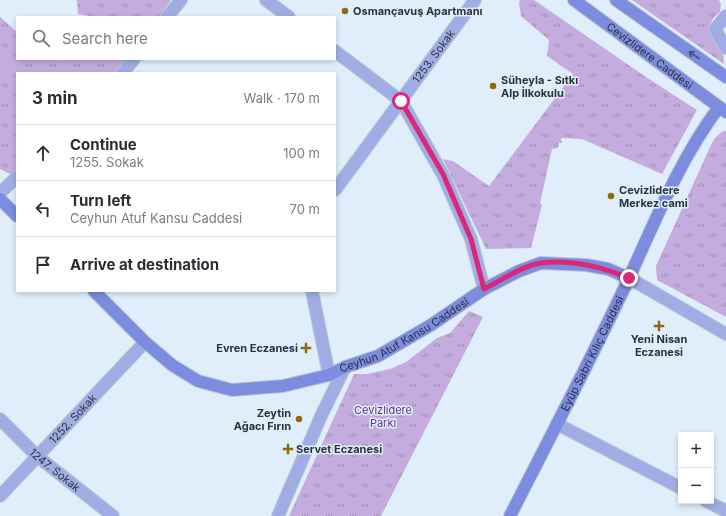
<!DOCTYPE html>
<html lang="en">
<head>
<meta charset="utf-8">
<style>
  body { margin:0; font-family:Inter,sans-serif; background:#f7f7f7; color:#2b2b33 }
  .controls { position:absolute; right:12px; bottom:12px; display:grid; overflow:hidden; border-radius:0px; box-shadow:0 2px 6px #0003 }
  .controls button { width:36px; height:36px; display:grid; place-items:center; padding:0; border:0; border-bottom:1px solid #e1e1e2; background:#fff; color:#2b2b33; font:20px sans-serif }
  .stop { position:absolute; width:12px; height:12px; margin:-9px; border:3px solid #db2777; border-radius:50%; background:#fff }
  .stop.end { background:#db2777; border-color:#fff; box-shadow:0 1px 4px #0008 }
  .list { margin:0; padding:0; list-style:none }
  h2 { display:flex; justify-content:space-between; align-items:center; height:52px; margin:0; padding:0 16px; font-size:17px }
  h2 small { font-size:13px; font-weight:400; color:#7c7c81 }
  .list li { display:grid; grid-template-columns:26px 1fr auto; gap:12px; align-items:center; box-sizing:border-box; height:56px; padding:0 16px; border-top:1px solid #e1e1e2 }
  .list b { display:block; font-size:15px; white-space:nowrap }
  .list p { margin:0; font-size:13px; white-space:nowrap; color:#7c7c81 }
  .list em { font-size:13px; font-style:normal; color:#7c7c81 }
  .icon { flex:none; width:22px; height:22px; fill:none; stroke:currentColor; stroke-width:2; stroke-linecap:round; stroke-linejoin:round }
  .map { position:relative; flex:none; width:726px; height:516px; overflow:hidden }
  .search { position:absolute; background:#fff; box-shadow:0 2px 6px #0003; left:16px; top:16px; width:320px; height:44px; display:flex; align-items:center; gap:10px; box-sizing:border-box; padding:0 14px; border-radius:0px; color:#7c7c81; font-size:15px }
  .panel { position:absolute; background:#fff; box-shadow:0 2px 6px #0003; left:16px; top:72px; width:320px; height:220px; border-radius:0px }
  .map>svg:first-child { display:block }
  .grass { fill:url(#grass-tufts) }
  .pitch { fill:#c4adde }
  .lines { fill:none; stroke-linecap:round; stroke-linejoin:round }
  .street-casing { stroke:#bbc9d4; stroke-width:14 }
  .secondary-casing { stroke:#bbc9d4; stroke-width:14 }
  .street { stroke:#a0ade5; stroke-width:12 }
  .secondary { stroke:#7c8cdf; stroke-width:12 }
  .oneway { stroke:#434e6d }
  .route { stroke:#db2777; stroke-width:5 }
  .poi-dot { fill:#916911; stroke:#dfeefa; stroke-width:1.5 }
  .labels { text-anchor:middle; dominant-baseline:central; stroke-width:3; stroke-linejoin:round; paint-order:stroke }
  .poi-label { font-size:11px; font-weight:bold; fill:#2a343c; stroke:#dfeefa; text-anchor:start }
  .street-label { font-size:11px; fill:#2a343c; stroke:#dfeefa }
  .park-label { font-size:11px; fill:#663190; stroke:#dfeefa }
</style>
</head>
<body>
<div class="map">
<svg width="726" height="516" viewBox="0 0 726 516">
  <defs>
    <pattern id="grass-tufts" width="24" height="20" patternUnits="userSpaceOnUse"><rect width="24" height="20" fill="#c4adde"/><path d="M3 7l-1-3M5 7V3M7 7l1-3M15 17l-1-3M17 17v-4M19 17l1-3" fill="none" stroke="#9f8eb5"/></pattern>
  </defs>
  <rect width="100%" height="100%" fill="#dfeefa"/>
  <g class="grass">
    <polygon points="77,0 171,0 159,17 96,17 78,14"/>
    <polygon points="520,0 534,0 646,77 697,110 662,174 582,139 561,138 562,143 559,143 558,148 552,149 540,203 542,205 531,248 486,249 443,159 453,161 489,186 573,74 547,56 549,40 521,16 519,2"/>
    <polygon points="632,0 719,0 721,4 720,12 714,17 708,28 723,52 724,64"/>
    <polygon points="0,17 17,32 17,59 60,59 62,61 64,59 127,59 117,73 17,73 17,170 12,175 0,169"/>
    <polygon points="723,131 726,131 726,317 657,280 656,266 711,145 715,138"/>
    <polygon points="469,311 483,317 381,516 289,516 354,374 367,374 390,369 406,362 437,338 450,333"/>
  </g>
  <polygon class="pitch" points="0,52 14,63 0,81"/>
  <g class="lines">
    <defs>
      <g id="street">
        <polyline points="266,0 289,17"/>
        <polyline points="726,16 715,29 726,48"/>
        <polyline points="167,17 181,0"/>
        <polyline points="335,51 401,101 443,175 471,239 484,289"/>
        <polyline points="123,73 134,59"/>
        <path id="s1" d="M 335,190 L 475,0"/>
        <polyline points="0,193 17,177"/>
        <polyline points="629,278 726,334"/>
        <polyline points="312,291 329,375"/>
        <path id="s2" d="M 0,419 L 37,456 L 113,516"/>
        <polyline points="557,424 681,488"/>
        <path id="s3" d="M 0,496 L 145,342"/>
        <polyline points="706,501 726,511"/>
        <polyline points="278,516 321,416 345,367"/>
      </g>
      <g id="secondary">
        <path id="s4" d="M 574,0 L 726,112"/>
        <polyline points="616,0 726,77"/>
        <polyline points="0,199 17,216"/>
        <path id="s5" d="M 94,291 L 145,342 L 172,365 L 198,381 L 232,390 L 283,386 L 329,375 L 345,367 L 378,356 L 431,325 L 484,289 L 519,271 L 541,263 L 586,265 L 608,269 L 629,278"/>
        <path id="s6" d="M 510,516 C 550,437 592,358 629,278 C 656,219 680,159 719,107"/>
      </g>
    </defs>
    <use href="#street" class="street-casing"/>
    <use href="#secondary" class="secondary-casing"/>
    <use href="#street" class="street"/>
    <use href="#secondary" class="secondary"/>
  </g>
  <defs><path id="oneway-shaft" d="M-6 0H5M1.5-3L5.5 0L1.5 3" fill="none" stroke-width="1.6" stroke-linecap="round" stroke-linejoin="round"/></defs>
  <use class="oneway" href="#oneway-shaft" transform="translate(694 55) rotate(-145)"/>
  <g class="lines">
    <path class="route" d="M 401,101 L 443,174 L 471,239 L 484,289 C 502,280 522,266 541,263 C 570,259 602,267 629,278"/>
  </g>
  <g class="poi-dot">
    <circle cx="345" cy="11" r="4"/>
    <circle cx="493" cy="86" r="4"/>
    <circle cx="611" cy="196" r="4"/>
    <path d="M657 320h4v4h4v4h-4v4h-4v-4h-4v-4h4z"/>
    <path d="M304 342h4v4h4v4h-4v4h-4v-4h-4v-4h4z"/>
    <circle cx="299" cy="419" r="4"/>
    <path d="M286 443h4v4h4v4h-4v4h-4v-4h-4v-4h4z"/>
  </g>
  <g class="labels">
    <g class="poi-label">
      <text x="353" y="11">Osmançavuş Apartmanı</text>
      <text x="501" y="80">Süheyla - Sıtkı<tspan x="501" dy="13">Alp İlkokulu</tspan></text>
      <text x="619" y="190">Cevizlidere<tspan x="619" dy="13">Merkez cami</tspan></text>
      <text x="659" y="339" text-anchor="middle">Yeni Nisan<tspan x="659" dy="13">Eczanesi</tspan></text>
      <text x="298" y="348" text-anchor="end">Evren Eczanesi</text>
      <text x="291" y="413" text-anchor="end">Zeytin<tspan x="291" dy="13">Ağacı Fırın</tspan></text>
      <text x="296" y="449">Servet Eczanesi</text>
    </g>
    <g class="street-label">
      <text stroke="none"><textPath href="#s1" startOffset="166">1253. Sokak</textPath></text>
      <text stroke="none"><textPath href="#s4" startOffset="94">Cevizlidere Caddesi</textPath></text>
      <text stroke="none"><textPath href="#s5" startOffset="357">Ceyhun Atuf Kansu Caddesi</textPath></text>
      <text stroke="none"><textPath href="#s6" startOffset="182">Eyüp Sabri Kılıç Caddesi</textPath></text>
      <text stroke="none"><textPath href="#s3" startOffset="106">1252. Sokak</textPath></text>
      <text stroke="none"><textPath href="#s2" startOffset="75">1247. Sokak</textPath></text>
    </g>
    <g class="park-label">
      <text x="383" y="410">Cevizlidere<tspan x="383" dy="13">Parkı</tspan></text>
    </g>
  </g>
</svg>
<div class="controls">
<button>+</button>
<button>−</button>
</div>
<div class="stop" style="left:401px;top:101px"></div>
<div class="stop end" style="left:629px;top:278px"></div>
<div class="search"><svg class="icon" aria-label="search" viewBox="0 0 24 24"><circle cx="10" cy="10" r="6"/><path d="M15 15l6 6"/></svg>Search here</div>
<section class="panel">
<h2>3 min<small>Walk · 170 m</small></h2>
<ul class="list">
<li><svg class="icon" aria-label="ahead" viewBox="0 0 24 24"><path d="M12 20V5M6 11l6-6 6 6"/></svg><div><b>Continue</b><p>1255. Sokak</p></div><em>100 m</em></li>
<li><svg class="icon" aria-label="left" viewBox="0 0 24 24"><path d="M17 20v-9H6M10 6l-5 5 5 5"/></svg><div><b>Turn left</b><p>Ceyhun Atuf Kansu Caddesi</p></div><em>70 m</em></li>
<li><svg class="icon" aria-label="arrive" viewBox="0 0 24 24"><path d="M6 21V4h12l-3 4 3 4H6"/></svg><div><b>Arrive at destination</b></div></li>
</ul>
</section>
</div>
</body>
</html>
